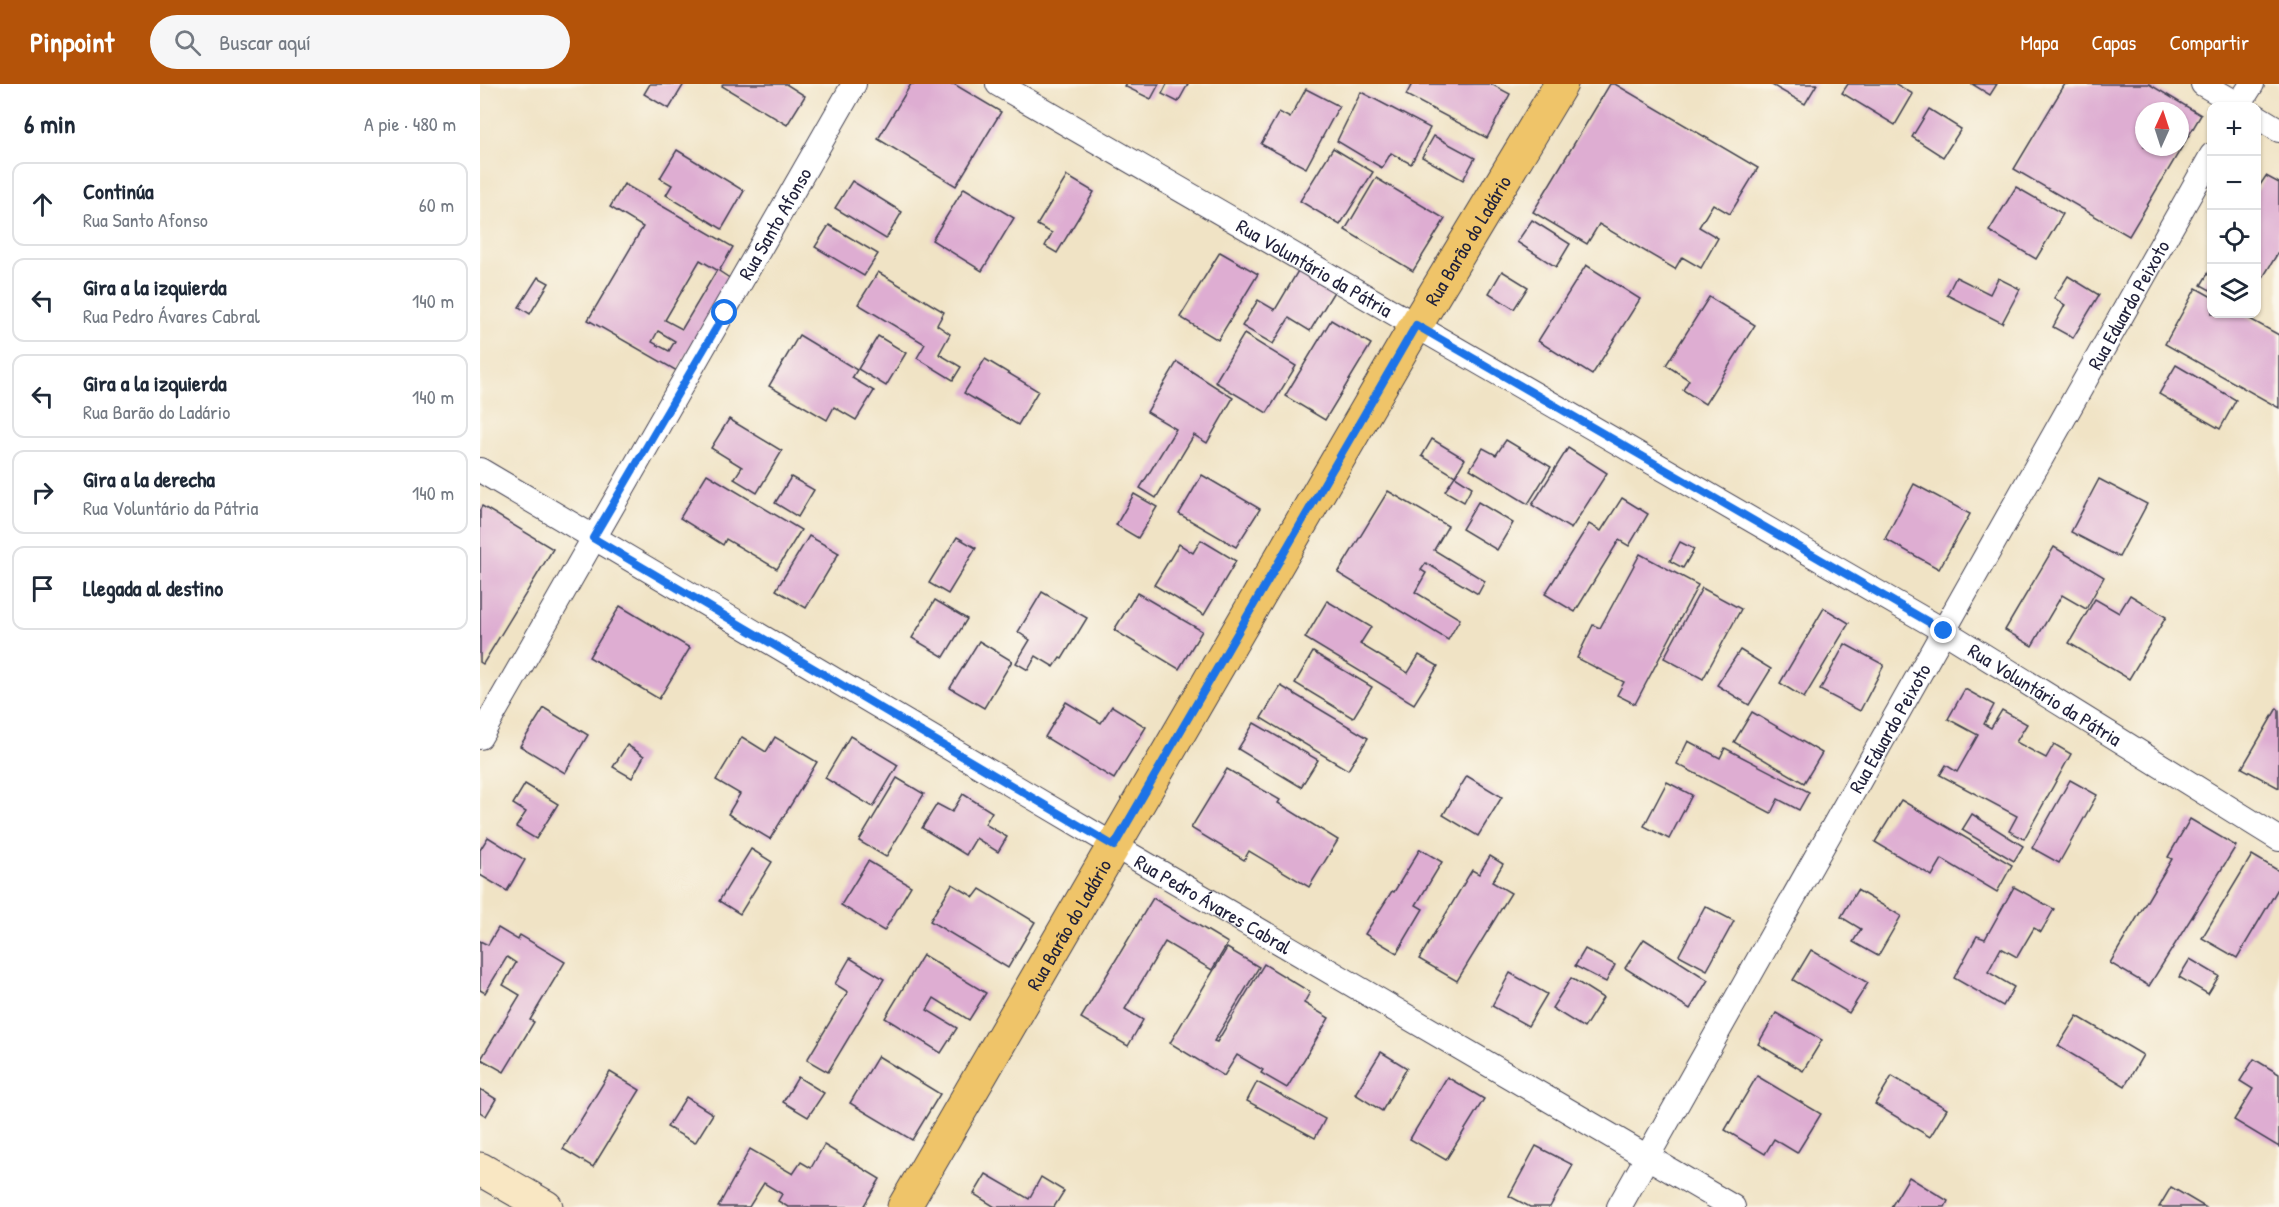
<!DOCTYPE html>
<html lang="es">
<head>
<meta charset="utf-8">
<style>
  body { margin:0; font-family:"Patrick Hand",sans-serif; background:#f6f6f7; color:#1f2937 }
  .controls { position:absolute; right:18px; top:18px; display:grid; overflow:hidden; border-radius:12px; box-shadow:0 2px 4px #0004 }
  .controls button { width:54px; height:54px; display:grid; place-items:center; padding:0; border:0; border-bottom:2px solid #e0e1e3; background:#fff; color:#1f2937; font:30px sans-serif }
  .compass { position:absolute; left:1655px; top:18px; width:54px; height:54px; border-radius:50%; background:#fff; box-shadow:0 2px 4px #0004; rotate:3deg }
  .stop { position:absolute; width:18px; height:18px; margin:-14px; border:4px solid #1a73e8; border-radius:50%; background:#fff }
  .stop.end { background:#1a73e8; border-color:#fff; box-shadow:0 2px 6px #0008 }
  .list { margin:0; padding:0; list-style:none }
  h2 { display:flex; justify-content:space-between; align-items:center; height:78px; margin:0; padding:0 24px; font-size:26px }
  h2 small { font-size:20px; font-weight:400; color:#747a83 }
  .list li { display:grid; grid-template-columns:39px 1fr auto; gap:18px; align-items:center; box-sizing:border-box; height:84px; margin:0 12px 12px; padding:0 12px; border:2px solid #e0e1e3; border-radius:12px }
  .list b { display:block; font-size:22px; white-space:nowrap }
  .list p { margin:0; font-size:20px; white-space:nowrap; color:#747a83 }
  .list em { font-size:20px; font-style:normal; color:#747a83 }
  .icon { flex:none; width:33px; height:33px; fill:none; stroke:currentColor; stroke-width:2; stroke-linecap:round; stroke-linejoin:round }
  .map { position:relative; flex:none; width:1799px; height:1123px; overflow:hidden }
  header { display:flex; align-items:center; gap:36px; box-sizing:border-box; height:84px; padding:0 30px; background:#b45309; color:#fff }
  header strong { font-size:28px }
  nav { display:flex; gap:33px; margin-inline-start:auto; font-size:21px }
  .search { width:420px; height:54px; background:#f6f6f7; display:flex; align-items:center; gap:15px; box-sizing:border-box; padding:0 21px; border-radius:33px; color:#747a83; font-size:22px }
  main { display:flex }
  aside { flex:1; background:#fff }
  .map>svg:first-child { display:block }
  .building { fill:#deadd2; fill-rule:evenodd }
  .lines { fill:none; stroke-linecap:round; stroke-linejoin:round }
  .street-casing { stroke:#413f50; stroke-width:26 }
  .secondary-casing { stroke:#413f50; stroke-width:35 }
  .primary-casing { stroke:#413f50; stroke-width:35 }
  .street { stroke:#fff; stroke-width:24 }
  .secondary { stroke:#f9e7c3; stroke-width:33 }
  .primary { stroke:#efc469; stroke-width:33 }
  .route { stroke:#1a73e8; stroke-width:8 }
  .labels { text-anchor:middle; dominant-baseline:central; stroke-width:4.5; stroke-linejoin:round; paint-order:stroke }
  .street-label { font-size:20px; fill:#22223b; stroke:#fbf7ec }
</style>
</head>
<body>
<header>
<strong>Pinpoint</strong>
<div class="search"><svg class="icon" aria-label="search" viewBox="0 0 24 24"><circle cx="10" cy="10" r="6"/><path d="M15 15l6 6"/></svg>Buscar aquí</div>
<nav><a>Mapa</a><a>Capas</a><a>Compartir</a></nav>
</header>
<main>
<aside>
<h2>6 min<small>A pie · 480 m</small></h2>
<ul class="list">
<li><svg class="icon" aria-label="ahead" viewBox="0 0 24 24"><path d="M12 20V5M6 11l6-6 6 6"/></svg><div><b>Continúa</b><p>Rua Santo Afonso</p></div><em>60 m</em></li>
<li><svg class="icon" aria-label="left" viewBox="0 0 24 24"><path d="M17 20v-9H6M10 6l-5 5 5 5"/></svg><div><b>Gira a la izquierda</b><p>Rua Pedro Ávares Cabral</p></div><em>140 m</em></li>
<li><svg class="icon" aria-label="left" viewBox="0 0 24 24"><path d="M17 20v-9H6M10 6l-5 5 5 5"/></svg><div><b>Gira a la izquierda</b><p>Rua Barão do Ladário</p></div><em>140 m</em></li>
<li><svg class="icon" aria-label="right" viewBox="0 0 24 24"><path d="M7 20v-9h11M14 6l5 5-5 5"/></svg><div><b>Gira a la derecha</b><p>Rua Voluntário da Pátria</p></div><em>140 m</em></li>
<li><svg class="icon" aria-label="arrive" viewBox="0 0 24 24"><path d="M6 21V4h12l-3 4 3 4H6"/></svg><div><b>Llegada al destino</b></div></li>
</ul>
</aside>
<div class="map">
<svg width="1799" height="1123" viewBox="0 0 1799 1123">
  <rect width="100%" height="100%" fill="#fbf7ec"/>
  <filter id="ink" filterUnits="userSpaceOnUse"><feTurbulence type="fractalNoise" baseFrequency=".0167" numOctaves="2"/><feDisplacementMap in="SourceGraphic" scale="12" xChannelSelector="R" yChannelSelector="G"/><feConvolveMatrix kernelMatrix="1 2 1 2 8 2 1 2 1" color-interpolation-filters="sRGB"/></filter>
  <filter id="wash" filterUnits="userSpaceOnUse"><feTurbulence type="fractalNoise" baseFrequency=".008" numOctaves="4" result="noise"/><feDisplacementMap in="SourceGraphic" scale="24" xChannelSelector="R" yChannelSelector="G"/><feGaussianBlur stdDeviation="1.35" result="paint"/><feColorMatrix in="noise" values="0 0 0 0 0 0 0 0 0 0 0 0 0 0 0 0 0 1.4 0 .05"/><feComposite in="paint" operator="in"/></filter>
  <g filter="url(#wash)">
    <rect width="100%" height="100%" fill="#f0e3c5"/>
    <g id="blocks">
      <g class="building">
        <polygon points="170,0 204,0 189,25 164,10"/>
        <polygon points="243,0 306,0 325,12 307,41 242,2"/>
        <polygon points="431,0 474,0 521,28 476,102 398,55"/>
        <polygon points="645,0 679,0 671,15 644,2"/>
        <polygon points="687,0 708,0 698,18 682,10"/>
        <polygon points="932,0 1011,0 1030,10 1007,54 926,11"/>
        <polygon points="1130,0 1135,0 1278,84 1250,130 1233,120 1219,143 1238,154 1221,184 1202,173 1195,185 1119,140 1107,160 1053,128"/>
        <polygon points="1290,0 1337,0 1325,20"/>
        <polygon points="1368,0 1416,0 1433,10 1415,41 1362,9"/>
        <polygon points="1492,0 1517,0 1510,11"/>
        <path d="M 1585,0 L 1669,0 L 1721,31 L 1649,152 L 1534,85 ZM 1664,27 L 1700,27 L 1700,63 L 1664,63 Z"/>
        <polygon points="826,5 859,22 826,84 781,60 799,28 810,34"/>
        <polygon points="881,8 950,44 931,80 911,69 902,84 857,57"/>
        <polygon points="1449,25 1481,45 1463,73 1432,53"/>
        <polygon points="954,52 995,74 983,96 942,73"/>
        <polygon points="853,64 893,88 860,141 820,117"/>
        <polygon points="197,66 264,107 242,145 186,111 192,101 180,94"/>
        <polygon points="587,92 614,108 577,169 565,162 572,149 557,141"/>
        <polygon points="1786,92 1799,99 1799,167 1776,205 1776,107"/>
        <polygon points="896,94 965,135 933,187 865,146"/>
        <polygon points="372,97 422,128 406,155 355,124"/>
        <path d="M 144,100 L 253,163 L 239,187 L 251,195 L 197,287 L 108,236 L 163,143 L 130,123 ZM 220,176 L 237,186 L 202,245 L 185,236 ZM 178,247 L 195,257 L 189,267 L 172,258 Z"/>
        <polygon points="1536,103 1583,130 1556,175 1509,147"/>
        <polygon points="484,104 534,134 502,187 452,156"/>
        <polygon points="1052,136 1090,160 1076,183 1037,158"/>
        <polygon points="349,141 398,170 384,192 335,163"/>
        <polygon points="740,168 778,190 738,256 700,233"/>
        <polygon points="822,180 858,201 830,247 809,234 793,260 762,242 778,216 795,226"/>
        <polygon points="1106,181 1160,215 1112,291 1058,257"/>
        <polygon points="1732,183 1732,207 1721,201"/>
        <polygon points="1022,187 1048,203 1034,225 1009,209"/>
        <polygon points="398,188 464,228 457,241 470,250 459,270 481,283 473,296 437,274 445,260 378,220"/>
        <polygon points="1588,192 1619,211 1593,254 1573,243 1585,221 1574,214"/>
        <polygon points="58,193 69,199 50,230 39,223"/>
        <polygon points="1476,193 1510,210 1518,194 1540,205 1522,239 1467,211"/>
        <polygon points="1716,204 1732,213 1732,230 1761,230 1799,251 1799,324 1685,260"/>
        <polygon points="1229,213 1275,241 1225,320 1203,306 1209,296 1186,281"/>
        <polygon points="851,236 891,260 845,336 805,312"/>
        <polygon points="764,250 816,282 787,329 735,298"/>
        <polygon points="319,251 377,286 372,294 394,307 376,336 354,323 347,336 289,302"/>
        <polygon points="398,252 426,269 406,302 378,285"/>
        <polygon points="505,275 558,307 538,341 484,309"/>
        <polygon points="697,278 753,314 727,359 714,351 676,414 660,404 696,345 667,328"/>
        <polygon points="1696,281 1756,316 1740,345 1679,310"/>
        <polygon points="249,335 302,367 277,409 254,395 262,383 231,364"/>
        <polygon points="952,355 985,375 975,392 942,372"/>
        <polygon points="1026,356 1071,383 1048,420 990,385 1003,364 1016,371"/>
        <polygon points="1088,364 1127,389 1091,445 1052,421"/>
        <polygon points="227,390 321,446 297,485 246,455 243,461 200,434"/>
        <polygon points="722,391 780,425 756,463 699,430"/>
        <polygon points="975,392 992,403 984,418 965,407"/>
        <polygon points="311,393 334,406 318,433 295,419"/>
        <polygon points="1619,395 1667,420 1639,473 1591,448"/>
        <polygon points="1434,400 1490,430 1459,485 1405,455"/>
        <polygon points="908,407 968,442 954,466 1005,497 998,510 946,479 941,486 946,489 935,508 980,535 968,556 858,489"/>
        <polygon points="654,410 677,423 658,454 636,441"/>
        <polygon points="1142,414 1168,430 1149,462 1139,456 1095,528 1065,510 1109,440 1121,447"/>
        <polygon points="998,418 1033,439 1017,466 982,445"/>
        <polygon points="2,422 73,465 3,580 0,578 0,426"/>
        <polygon points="329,452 359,469 326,524 296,506"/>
        <polygon points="477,453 496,464 468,510 449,499"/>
        <polygon points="721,456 756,477 724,531 674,501 699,460 713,469"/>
        <polygon points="1200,458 1214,465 1203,484 1190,477"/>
        <polygon points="1574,463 1624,493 1606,525 1582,511 1552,562 1525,546"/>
        <polygon points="1160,470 1218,501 1155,620 1137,611 1144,598 1097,574 1113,541 1120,544"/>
        <polygon points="1222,504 1261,525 1223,595 1184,574"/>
        <polygon points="562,508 607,534 582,575 580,574 574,583 556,572 548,586 536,579 550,556 538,548"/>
        <polygon points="657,509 722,547 699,585 634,546"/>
        <polygon points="1650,511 1686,533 1649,595 1589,559 1615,515 1639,529"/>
        <polygon points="455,516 487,535 464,573 432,554"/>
        <polygon points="847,517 891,543 880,560 928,589 939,571 958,582 934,620 825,554"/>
        <polygon points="140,522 210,564 179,615 109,573"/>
        <polygon points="1344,524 1369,539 1324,614 1300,599"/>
        <polygon points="499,557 532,577 504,624 470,604"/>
        <polygon points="1365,560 1404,581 1380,627 1340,606"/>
        <polygon points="1260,566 1291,585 1269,621 1237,601"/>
        <polygon points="833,568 892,603 873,634 815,599"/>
        <polygon points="801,602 888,654 868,686 781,634"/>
        <polygon points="1485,605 1514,621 1504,640 1511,644 1522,626 1547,640 1536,658 1566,674 1574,660 1591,670 1544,755 1529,747 1537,732 1460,691 1466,681 1477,688 1498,651 1468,635"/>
        <polygon points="586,618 621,639 632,622 666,643 634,695 565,653"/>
        <polygon points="64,624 108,651 85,689 40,662"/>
        <polygon points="1797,624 1799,626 1799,704 1762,684"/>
        <polygon points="1272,628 1342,669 1324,699 1254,658"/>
        <polygon points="774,639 838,676 821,703 758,665"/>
        <polygon points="370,652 418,681 393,723 345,694"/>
        <polygon points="262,653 286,668 295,653 337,678 290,755 248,730 260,710 236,696"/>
        <polygon points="1208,657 1240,674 1245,664 1329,708 1319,726 1298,715 1291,729 1197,680"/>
        <polygon points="147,661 164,672 152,694 133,683"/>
        <polygon points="747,685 800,716 798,719 858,756 829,803 769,767 764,776 711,744"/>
        <polygon points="987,692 1022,713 998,752 963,731"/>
        <polygon points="417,694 444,710 406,773 379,757"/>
        <polygon points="1590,696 1617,711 1579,779 1552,764"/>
        <polygon points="1187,698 1212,711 1189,755 1164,742"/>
        <polygon points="45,700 78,720 56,755 36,743 46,728 33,720"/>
        <polygon points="483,710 512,728 505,740 527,753 518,768 496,754 486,771 442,744 457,720 472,728"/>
        <polygon points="1421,716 1532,781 1517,808 1462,775 1452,792 1395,758"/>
        <polygon points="1492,730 1543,762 1534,777 1482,746"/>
        <polygon points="1710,735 1756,762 1669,902 1630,879 1692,775 1688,773"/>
        <polygon points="8,753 45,776 27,807 0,791 0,766"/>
        <polygon points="271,765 292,778 260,830 239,817"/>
        <polygon points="940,765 962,778 936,821 943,825 917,869 885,850 912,807 914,808"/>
        <polygon points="1772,771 1799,787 1799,803 1757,874 1722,854"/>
        <polygon points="1010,772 1023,780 1012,798 1031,809 977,897 939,875 992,786 999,790"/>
        <polygon points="388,777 431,802 404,847 361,821"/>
        <polygon points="472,800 494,813 500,805 555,838 528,884 450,837"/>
        <polygon points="1534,803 1574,825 1561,848 1554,844 1537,873 1521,864 1508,888 1534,903 1523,922 1474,894 1497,852 1505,855"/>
        <polygon points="1377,806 1421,832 1398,872 1373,858 1381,845 1361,833"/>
        <polygon points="673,814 748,859 732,886 685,858 645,925 663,936 648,962 601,934"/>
        <polygon points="1225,822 1254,837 1227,886 1199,871"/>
        <polygon points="18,844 38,856 40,851 85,878 50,936 54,938 24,988 1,975 40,911 23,901 36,879 27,873 5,909 0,906 0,857 8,861"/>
        <polygon points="1164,855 1228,896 1210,925 1145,884"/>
        <polygon points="747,864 779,883 734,957 737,958 784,880 830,908 824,919 849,934 807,1004 781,989 783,986 757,971 744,992 690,959"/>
        <polygon points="1105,865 1135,881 1126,898 1095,882"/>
        <polygon points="1331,866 1388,899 1369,929 1313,896"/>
        <polygon points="443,871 506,909 489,936 454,914 447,926 477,944 461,969 405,934"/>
        <polygon points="370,874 404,895 348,988 327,976 368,908 355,900"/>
        <polygon points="1710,875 1739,892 1728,910 1699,893"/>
        <polygon points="1030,889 1067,910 1048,942 1012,922"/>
        <polygon points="1091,894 1123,914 1104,944 1072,924"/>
        <polygon points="1296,929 1342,956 1323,987 1278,960"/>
        <polygon points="1597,932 1663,971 1645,1002 1578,962"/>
        <polygon points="901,968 927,984 902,1027 875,1010"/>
        <polygon points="398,972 460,1010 432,1056 370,1019"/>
        <polygon points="1774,975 1799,990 1799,1063 1754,1036 1773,1005 1760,997"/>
        <polygon points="130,988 160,1006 113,1083 83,1065"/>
        <polygon points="1277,992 1341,1030 1317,1069 1294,1055 1285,1070 1245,1046"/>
        <polygon points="1412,992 1467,1025 1450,1053 1395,1020"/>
        <polygon points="318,993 344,1009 328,1033 303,1018"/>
        <polygon points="967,993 1004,1015 966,1076 930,1055"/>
        <polygon points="777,998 845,1035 835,1054 767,1017"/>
        <polygon points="0,1005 16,1015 6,1032 0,1028"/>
        <polygon points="206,1013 233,1030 215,1059 187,1043"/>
        <polygon points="344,1061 400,1095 383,1123 308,1123 298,1117 302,1110 284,1099 269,1123 238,1123 270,1065 313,1090 321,1078 331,1084"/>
        <polygon points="1056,1062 1093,1081 1070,1123 1050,1123 1029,1112"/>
        <polygon points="506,1090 549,1115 561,1093 584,1107 574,1123 515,1123 494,1110"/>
        <polygon points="1429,1093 1468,1117 1465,1123 1411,1123"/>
        <polygon points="1691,1103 1725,1123 1679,1123"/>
      </g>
    </g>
  </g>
  <g filter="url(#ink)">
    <use href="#blocks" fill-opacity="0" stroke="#413f50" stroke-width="1.5"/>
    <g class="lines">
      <defs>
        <g id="street">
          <path id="s1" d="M 518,0 L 1464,547 L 1799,755"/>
          <polyline points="1723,0 1761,22"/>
          <polyline points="1758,22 1772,0"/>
          <polyline points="1776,32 1799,46"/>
          <path id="s2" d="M 0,386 L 635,762 L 1253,1123"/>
          <path id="s3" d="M 0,653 L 374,0"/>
          <path id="s4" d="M 1139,1123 L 1732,71"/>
        </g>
        <polyline id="secondary" points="0,1085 66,1123"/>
        <g id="primary">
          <path id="s5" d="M 424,1123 L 936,241 L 1081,0"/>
        </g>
      </defs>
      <use href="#street" class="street-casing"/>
      <use href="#secondary" class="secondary-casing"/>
      <use href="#primary" class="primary-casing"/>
      <use href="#street" class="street"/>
      <use href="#secondary" class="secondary"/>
      <use href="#primary" class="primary"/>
    </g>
  </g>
  <g class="lines" filter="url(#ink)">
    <polyline class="route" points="245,229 113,454 634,762 936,241 1464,547"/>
  </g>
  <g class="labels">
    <g class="street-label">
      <text stroke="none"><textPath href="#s3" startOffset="592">Rua Santo Afonso</textPath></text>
      <text stroke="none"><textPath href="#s5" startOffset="1119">Rua Barão do Ladário</textPath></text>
      <text stroke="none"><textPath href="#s1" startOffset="366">Rua Voluntário da Pátria</textPath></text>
      <text stroke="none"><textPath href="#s4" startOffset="1036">Rua Eduardo Peixoto</textPath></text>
      <text stroke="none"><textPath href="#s1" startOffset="1212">Rua Voluntário da Pátria</textPath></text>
      <text stroke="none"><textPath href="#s4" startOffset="550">Rua Eduardo Peixoto</textPath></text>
      <text stroke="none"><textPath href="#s2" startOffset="852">Rua Pedro Ávares Cabral</textPath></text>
      <text stroke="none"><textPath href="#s5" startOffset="327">Rua Barão do Ladário</textPath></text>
    </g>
  </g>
</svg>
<div class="controls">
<button>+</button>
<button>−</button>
<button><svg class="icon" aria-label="locate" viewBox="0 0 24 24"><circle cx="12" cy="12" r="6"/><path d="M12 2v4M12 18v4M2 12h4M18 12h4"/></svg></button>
<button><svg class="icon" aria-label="layers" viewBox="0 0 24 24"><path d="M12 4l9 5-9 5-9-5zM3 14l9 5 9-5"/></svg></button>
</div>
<svg class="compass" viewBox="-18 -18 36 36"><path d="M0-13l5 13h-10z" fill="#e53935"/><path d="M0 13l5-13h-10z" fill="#747a83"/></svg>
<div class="stop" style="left:245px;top:229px"></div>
<div class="stop end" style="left:1464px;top:547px"></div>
</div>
</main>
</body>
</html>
